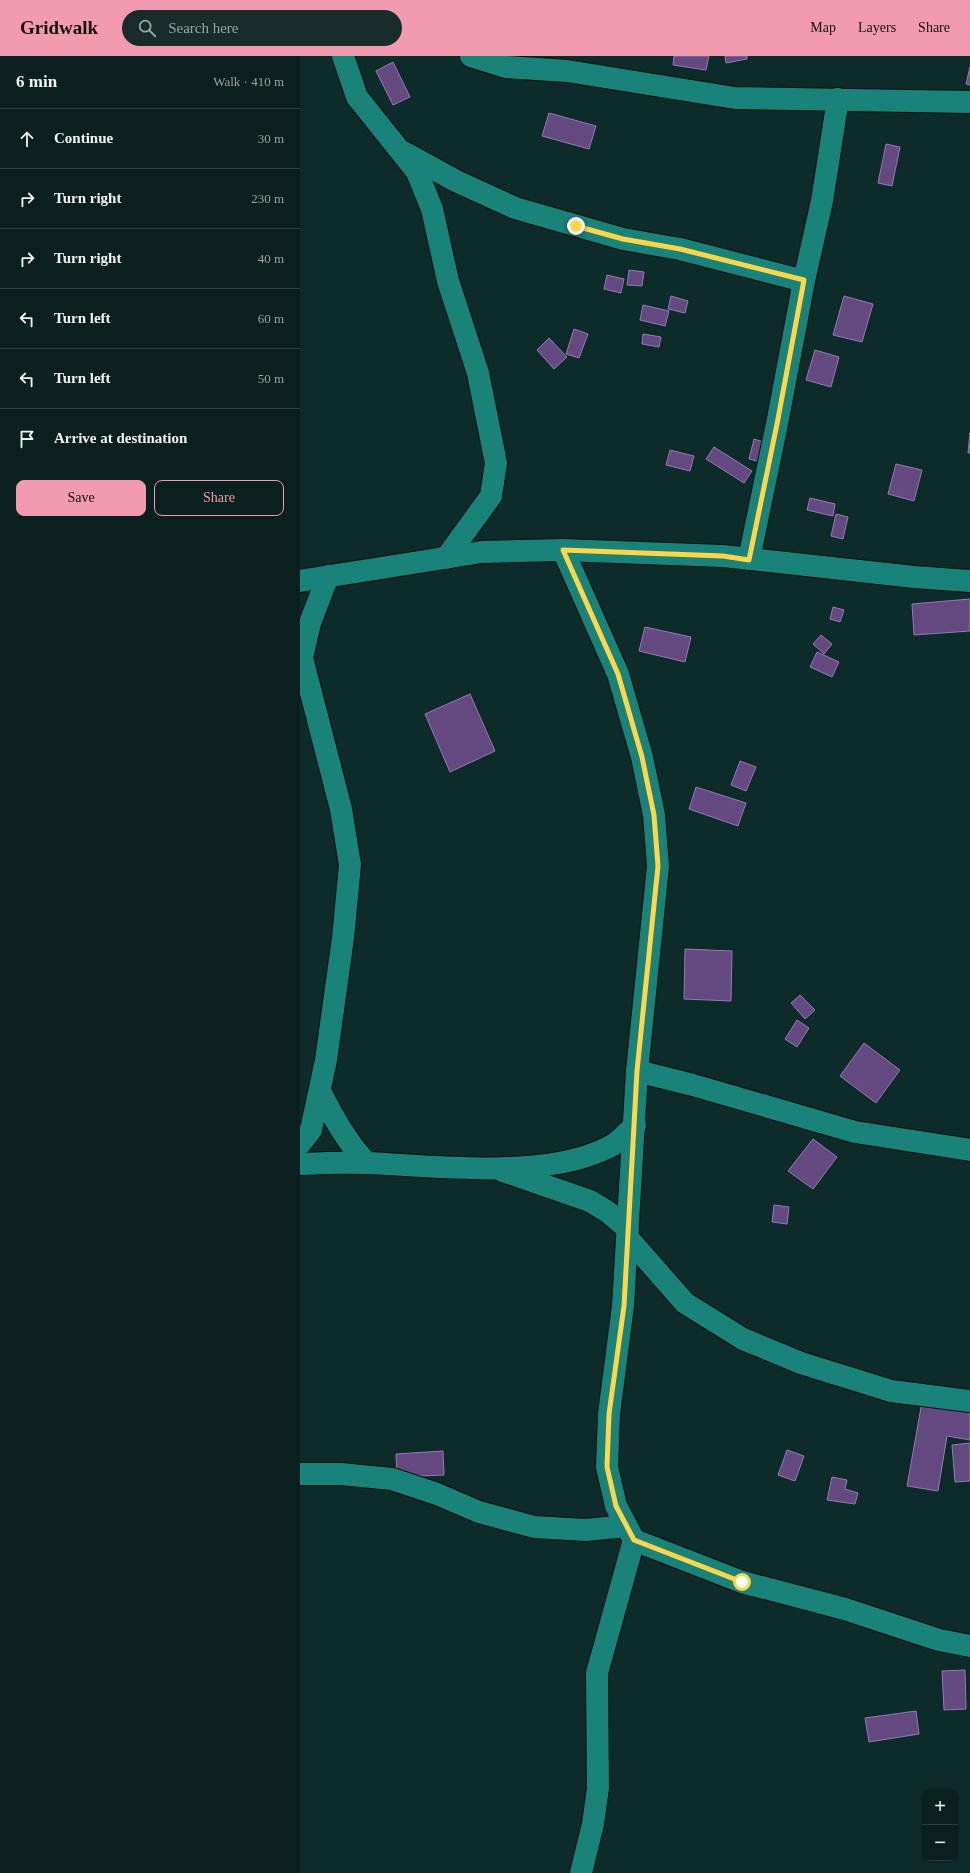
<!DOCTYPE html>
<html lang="en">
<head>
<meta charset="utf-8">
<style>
  body { margin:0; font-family:Georgia,serif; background:#182d2b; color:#f1f3f6 }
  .controls { position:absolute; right:12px; bottom:12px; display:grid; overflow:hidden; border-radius:8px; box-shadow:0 1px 3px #0004 }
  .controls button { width:36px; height:36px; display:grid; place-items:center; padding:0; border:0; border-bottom:1px solid #2a3e3c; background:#0a201e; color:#f1f3f6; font:20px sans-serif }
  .stop { position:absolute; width:12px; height:12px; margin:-9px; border:3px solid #ffd54a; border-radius:50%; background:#fff }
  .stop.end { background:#ffd54a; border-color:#fff; box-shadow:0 1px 4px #0008 }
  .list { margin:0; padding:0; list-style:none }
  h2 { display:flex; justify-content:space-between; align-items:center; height:52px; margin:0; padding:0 16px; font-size:17px }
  h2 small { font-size:13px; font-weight:400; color:#99a3a4 }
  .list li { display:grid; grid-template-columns:26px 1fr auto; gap:12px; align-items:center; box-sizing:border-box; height:60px; padding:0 16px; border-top:1px solid #2a3e3c }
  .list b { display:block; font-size:15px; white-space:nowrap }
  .list em { font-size:13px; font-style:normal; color:#99a3a4 }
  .actions { display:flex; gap:8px; padding:12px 16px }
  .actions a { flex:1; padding:9px 0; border:1px solid #f29aae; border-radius:8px; text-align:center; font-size:14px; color:#f29aae }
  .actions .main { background:#f29aae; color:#111 }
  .icon { flex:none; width:22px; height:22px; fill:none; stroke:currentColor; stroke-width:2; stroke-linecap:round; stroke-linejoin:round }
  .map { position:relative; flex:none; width:670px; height:1817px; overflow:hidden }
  header { display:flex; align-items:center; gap:24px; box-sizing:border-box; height:56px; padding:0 20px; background:#f29aae; color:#111 }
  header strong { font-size:19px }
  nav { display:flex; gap:22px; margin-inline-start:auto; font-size:14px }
  .search { width:280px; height:36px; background:#182d2b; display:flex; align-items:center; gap:10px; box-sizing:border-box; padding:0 14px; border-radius:22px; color:#99a3a4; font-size:15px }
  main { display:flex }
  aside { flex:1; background:#0a201e }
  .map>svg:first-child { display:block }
  .building { fill:#644a81; stroke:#957ab4 }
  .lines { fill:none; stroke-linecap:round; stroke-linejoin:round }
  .street-casing { stroke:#061110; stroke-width:24 }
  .street { stroke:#198279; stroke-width:22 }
  .route { stroke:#ffd54a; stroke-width:5 }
</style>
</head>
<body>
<header>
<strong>Gridwalk</strong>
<div class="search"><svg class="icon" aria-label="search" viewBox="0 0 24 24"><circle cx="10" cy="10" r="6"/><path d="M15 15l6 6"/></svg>Search here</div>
<nav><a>Map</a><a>Layers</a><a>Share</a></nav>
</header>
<main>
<aside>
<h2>6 min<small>Walk · 410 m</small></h2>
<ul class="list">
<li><svg class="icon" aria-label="ahead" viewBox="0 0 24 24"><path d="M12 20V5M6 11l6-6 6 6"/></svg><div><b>Continue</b></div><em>30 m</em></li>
<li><svg class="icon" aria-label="right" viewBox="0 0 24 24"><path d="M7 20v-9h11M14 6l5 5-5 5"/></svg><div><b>Turn right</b></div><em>230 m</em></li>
<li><svg class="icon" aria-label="right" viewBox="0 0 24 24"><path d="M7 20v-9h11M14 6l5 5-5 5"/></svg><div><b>Turn right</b></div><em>40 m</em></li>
<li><svg class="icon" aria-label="left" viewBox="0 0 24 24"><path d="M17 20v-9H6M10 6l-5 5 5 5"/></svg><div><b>Turn left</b></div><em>60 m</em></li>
<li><svg class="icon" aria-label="left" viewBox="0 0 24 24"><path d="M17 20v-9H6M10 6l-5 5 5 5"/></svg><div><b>Turn left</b></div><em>50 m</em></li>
<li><svg class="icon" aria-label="arrive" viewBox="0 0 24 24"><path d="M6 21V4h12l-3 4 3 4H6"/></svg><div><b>Arrive at destination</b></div></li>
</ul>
<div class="actions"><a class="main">Save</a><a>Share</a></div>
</aside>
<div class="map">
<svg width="670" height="1817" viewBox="0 0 670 1817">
  <rect width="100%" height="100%" fill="#0d2b28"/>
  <g class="building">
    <polygon points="374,0 409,0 406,14 373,9"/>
    <polygon points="425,0 447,0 447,3 426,7"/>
    <polygon points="93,6 110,41 93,49 76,15"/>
    <polygon points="670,11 670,29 666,28"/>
    <polygon points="249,57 296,70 289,93 242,80"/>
    <polygon points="586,88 600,91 592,130 578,127"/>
    <polygon points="329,214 344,216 342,230 327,229"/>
    <polygon points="307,219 324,223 321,237 304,233"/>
    <polygon points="371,240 388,245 385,257 368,253"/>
    <polygon points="544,240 573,248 562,286 533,279"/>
    <polygon points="343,249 369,255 365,270 340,264"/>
    <polygon points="274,273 288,278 279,302 266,298"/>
    <polygon points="343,278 361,281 359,291 342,288"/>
    <polygon points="249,282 267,301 254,313 237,294"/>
    <polygon points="515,294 539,301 531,331 506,324"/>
    <polygon points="670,377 670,397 668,397"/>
    <polygon points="454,383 469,388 464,407 449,403"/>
    <polygon points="414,391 452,415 444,427 406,403"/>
    <polygon points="370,394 394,400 390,415 366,409"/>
    <polygon points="596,408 622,414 614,445 588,438"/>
    <polygon points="510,442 535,448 533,460 507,454"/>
    <polygon points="536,458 548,461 543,483 531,480"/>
    <polygon points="670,543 670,575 614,579 612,548"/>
    <polygon points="533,551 544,554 540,566 530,563"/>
    <polygon points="345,571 391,581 385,606 339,595"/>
    <polygon points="521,579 532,588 524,598 513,588"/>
    <polygon points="517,596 539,606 532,621 510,611"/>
    <polygon points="170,638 195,695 150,716 125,658"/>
    <polygon points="440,705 456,711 446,735 431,729"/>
    <polygon points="396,731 446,747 438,770 389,753"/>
    <polygon points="385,893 432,895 431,945 384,943"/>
    <polygon points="500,939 515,954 505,963 491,947"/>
    <polygon points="497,964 509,972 497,991 485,983"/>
    <polygon points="564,987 600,1014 576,1047 540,1020"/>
    <polygon points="513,1083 537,1101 513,1133 488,1115"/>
    <polygon points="474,1149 489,1151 487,1168 472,1166"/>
    <polygon points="622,1346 670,1355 670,1384 647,1380 638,1435 607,1430"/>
    <polygon points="670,1387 670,1425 655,1426 652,1389"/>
    <polygon points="487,1394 504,1400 495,1425 478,1419"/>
    <polygon points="143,1395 144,1419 97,1421 96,1398"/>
    <polygon points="532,1421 547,1424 545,1433 558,1437 555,1448 527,1444"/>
    <polygon points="665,1614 666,1653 644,1654 642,1615"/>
    <polygon points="616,1655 619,1678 569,1686 565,1662"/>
  </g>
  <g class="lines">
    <defs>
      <g id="street">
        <polyline points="43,0 57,41 117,116 132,153 148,225 178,317 196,407 191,440 146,502"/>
        <polyline points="171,0 206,11 267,15 435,42 670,46"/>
        <polyline points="105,97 156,125 215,152 323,183 380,193 504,225"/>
        <polyline points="263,494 318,618 342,701 354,759 358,810 337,1015 323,1250 309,1358 307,1411 316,1450 334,1484 297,1617 298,1732 293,1768 281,1817"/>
        <polyline points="449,503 477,368 504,225 522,145 538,43"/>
        <polyline points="0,525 182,496 263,494 423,500 614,521 670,525"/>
        <polyline points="337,1015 393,1029 555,1076 670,1094"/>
        <path d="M 20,1035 C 34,1063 46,1084 66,1107"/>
        <polyline points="0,1088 11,1074 26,1004 43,882 50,809 41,753 2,602 10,567 28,520"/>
        <path d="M 0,1108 C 22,1107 44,1106 67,1107 C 138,1110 245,1124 309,1091 C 319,1087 327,1076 335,1069"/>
        <polyline points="203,1115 290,1145 308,1156 328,1173"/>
        <polyline points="328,1182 385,1247 443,1283 501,1307 591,1335 670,1345"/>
        <polyline points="0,1418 41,1418 92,1423 137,1438 179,1456 234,1471 286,1474 326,1470"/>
        <polyline points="334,1484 442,1526 545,1553 639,1584 670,1590"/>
      </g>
    </defs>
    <use href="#street" class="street-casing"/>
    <use href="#street" class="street"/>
  </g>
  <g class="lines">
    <polyline class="route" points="276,170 323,183 380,193 504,224 477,368 449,504 423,500 263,494 318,618 342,701 354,759 358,810 337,1015 324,1250 309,1358 307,1411 316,1450 334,1484 442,1526"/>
  </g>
</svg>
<div class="controls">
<button>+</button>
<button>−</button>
</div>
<div class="stop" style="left:442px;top:1526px"></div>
<div class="stop end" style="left:276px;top:170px"></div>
</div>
</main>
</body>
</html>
